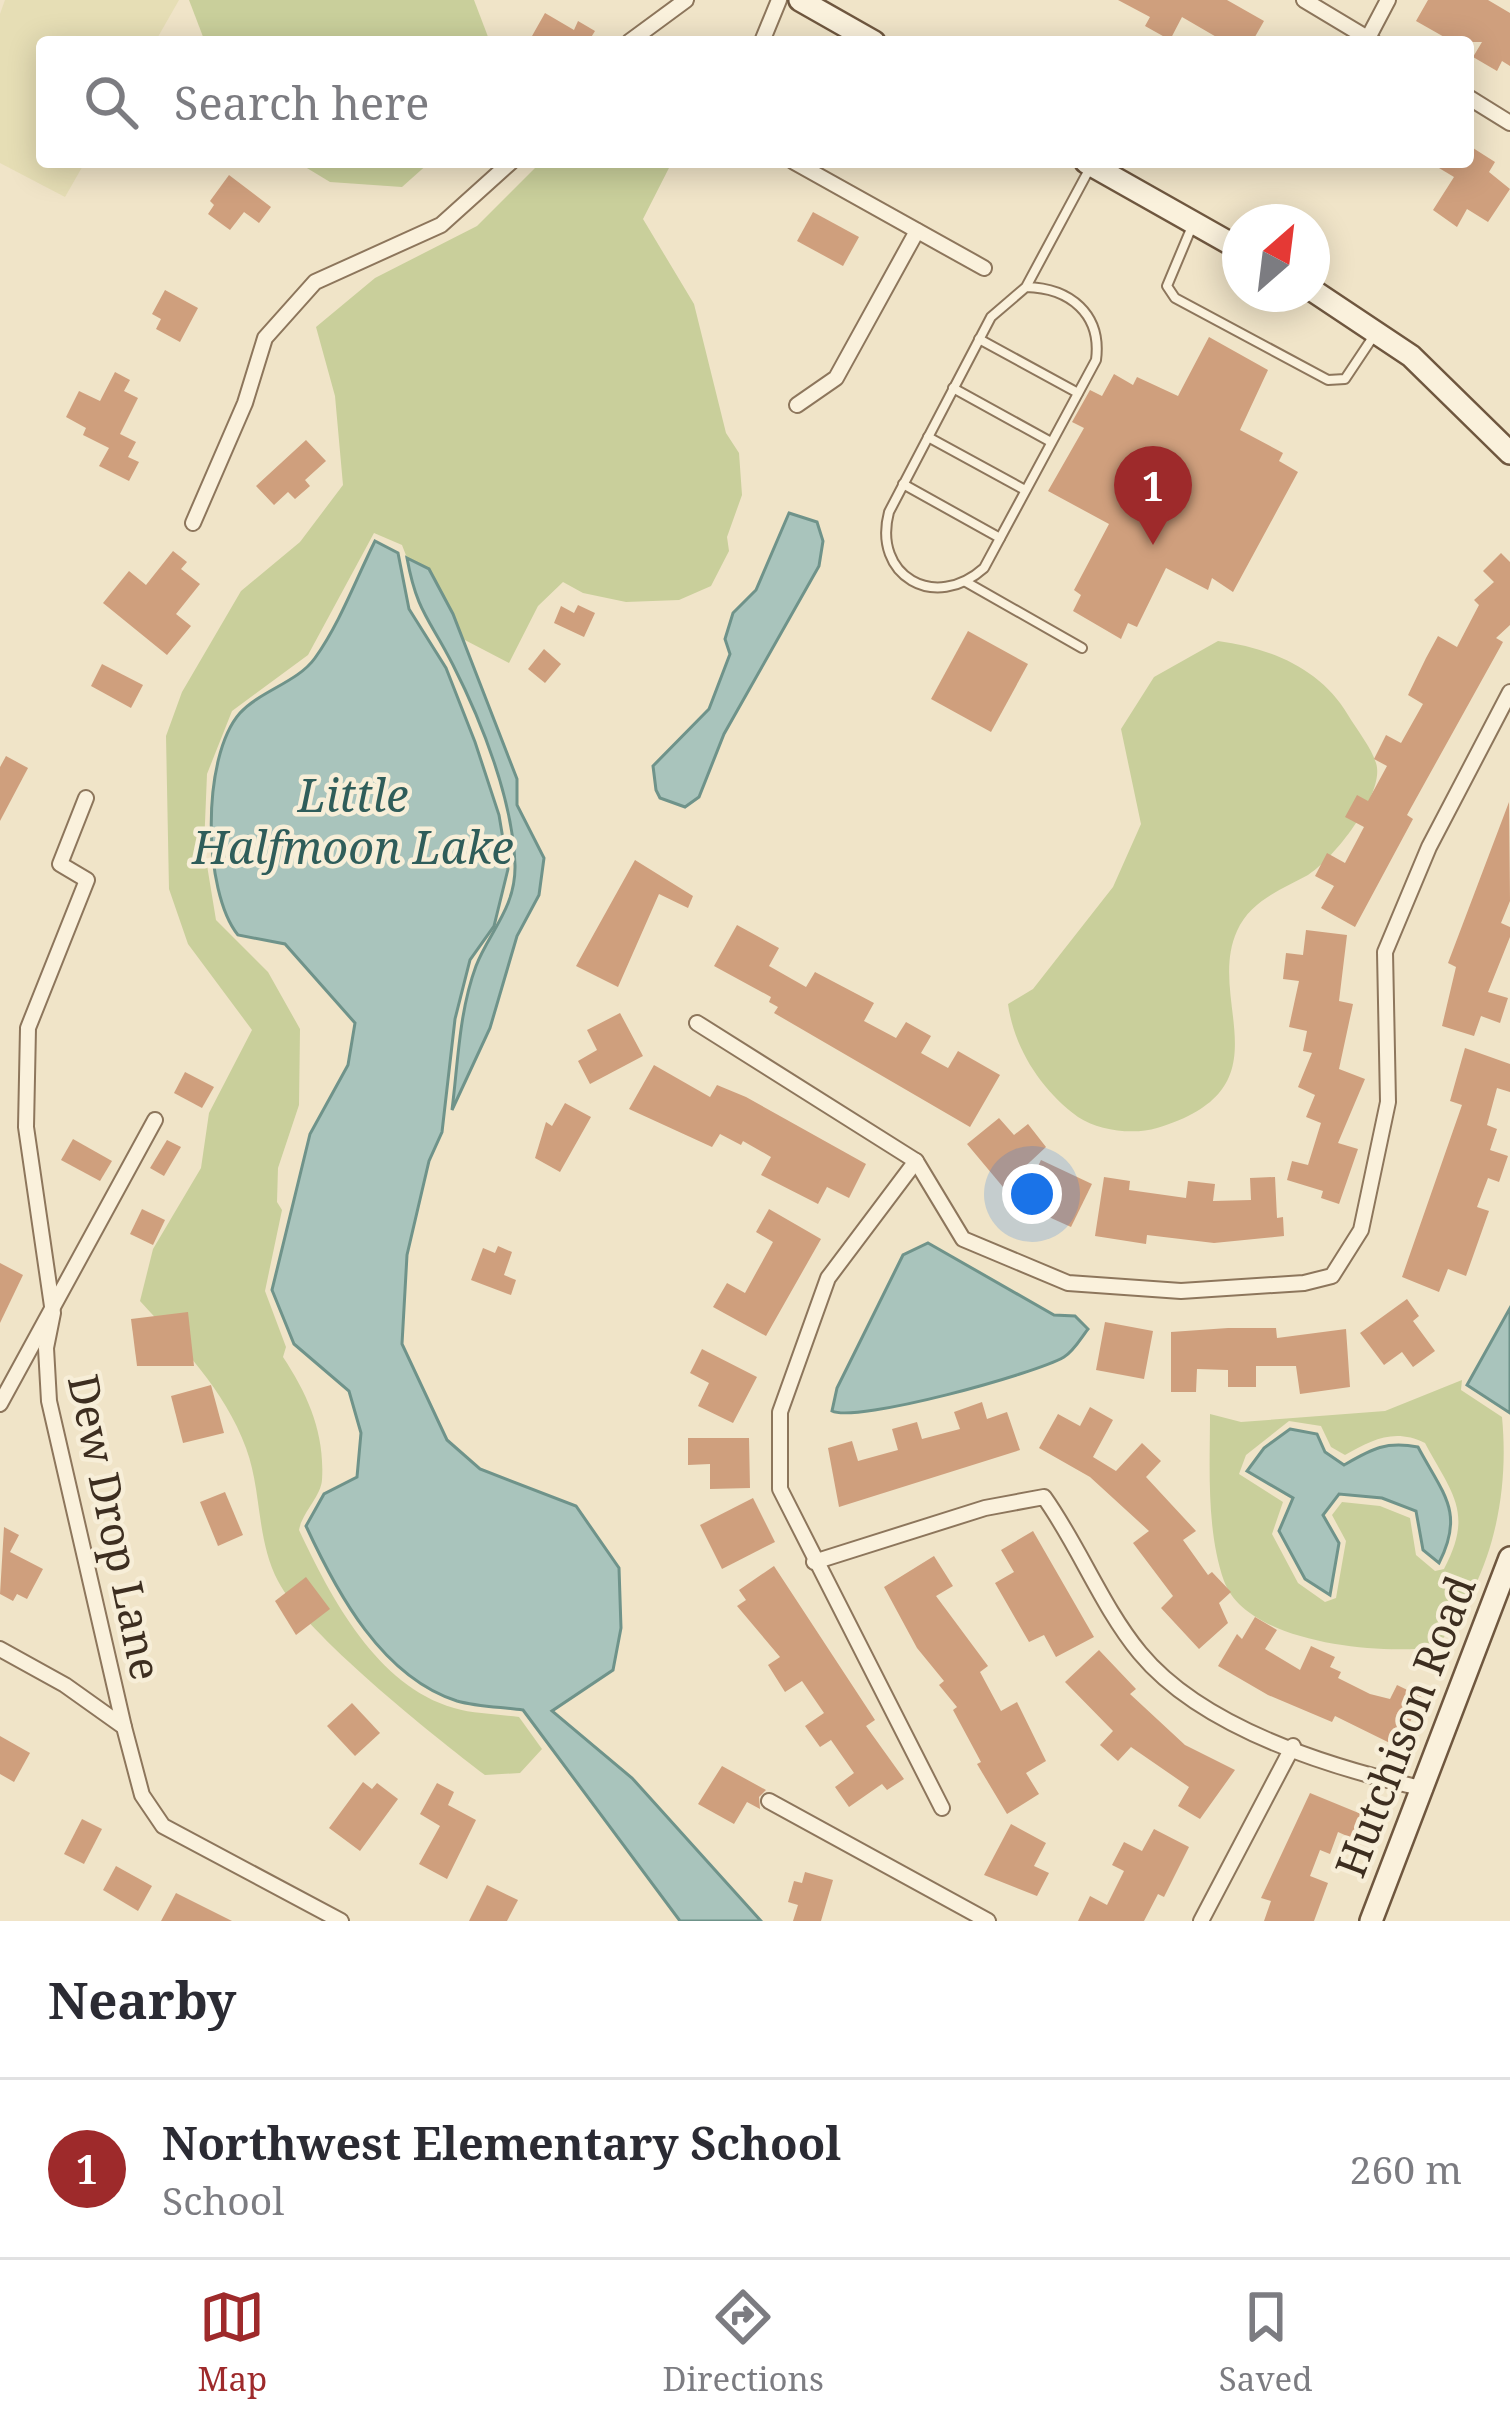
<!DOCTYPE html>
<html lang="en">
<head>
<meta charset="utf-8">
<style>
  body { margin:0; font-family:"Noto Serif",serif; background:#f7f7f7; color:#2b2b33 }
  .compass { position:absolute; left:1222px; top:204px; width:108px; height:108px; border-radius:50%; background:#fff; box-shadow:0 6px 30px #0003; rotate:28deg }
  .you { position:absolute; left:1032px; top:1194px; width:42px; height:42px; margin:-30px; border:9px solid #fff; border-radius:50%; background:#1a73e8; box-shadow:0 0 0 18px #1a73e833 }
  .badge { display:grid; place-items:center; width:78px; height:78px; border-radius:50%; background:#9e2a2b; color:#fff; font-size:39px; font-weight:700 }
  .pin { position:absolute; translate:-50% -99px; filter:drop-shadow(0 3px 6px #0008) }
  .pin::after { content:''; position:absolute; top:63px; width:42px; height:36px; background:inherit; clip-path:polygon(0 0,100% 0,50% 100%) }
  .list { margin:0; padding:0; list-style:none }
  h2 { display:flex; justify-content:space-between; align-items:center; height:156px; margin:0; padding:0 48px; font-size:51px }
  h2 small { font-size:39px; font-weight:400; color:#7c7c81 }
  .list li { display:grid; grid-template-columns:78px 1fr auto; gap:36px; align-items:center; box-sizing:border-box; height:180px; padding:0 48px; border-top:3px solid #e1e1e2 }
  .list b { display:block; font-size:45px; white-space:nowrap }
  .list p { margin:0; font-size:39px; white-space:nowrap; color:#7c7c81 }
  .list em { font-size:39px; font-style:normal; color:#7c7c81 }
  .icon { flex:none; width:66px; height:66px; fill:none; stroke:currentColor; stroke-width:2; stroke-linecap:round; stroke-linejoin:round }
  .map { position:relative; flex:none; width:1510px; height:1921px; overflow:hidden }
  .search { position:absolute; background:#fff; box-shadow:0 6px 30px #0003; left:36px; right:36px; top:36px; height:132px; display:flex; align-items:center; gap:30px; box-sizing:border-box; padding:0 42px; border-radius:12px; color:#7c7c81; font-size:45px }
  .sheet { height:336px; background:#fff }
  nav { display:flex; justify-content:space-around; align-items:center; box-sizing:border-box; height:168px; border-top:3px solid #e1e1e2; background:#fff; font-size:33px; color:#7c7c81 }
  nav a { display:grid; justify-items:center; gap:6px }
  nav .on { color:#9e2a2b }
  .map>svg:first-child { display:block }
  .farmland { fill:#e6deb5 }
  .green { fill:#c9cf9b; fill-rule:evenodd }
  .water { fill:#a9c4bc; stroke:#6f938a; stroke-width:3 }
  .building { fill:#cf9f7d }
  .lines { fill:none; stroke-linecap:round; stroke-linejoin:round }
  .lane-casing { stroke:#8d765c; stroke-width:12 }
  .street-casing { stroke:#8d765c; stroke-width:18 }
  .secondary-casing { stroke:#6f573f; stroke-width:26 }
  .lane { stroke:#faf1dc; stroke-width:8 }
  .street { stroke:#faf1dc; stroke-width:14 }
  .secondary { stroke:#faf1dc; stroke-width:21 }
  .labels { text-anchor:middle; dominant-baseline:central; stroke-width:9; stroke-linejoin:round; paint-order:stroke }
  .street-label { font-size:42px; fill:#3d2e20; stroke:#f7eed8 }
  .water-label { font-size:45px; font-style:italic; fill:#2f5d5a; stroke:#f7eed8 }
</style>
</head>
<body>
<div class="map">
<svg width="1510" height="1921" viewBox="0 0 1510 1921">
  <rect width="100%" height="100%" fill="#f0e4c8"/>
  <polygon class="farmland" points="5,0 179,0 155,42 42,42 42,162 85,162 65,197 0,163 0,14"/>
  <g class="green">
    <polygon points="189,0 474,0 490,42 205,42"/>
    <polygon points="297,162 430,162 402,187 330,182"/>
    <path d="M 541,162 L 672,162 L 643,219 L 694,304 L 726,433 L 739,453 L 742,495 L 727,537 L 729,551 L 711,586 L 679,600 L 626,602 L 583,593 L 563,582 L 538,606 L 509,663 L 461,638 L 429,569 L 407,558 L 402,545 L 374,533 L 308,655 L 232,711 L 207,774 L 204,847 L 216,920 L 268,972 L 300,1029 L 299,1105 L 278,1168 L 277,1202 L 282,1210 L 265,1291 L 286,1347 L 283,1357 C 308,1395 325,1433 322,1480 C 321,1496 302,1513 299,1530 C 331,1598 377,1686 454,1708 C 474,1714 498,1714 519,1717 L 542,1749 L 520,1773 L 485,1775 C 434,1736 305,1634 278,1581 C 256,1539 262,1491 246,1448 C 225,1390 180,1345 140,1301 L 153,1249 L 201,1168 L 209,1113 L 252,1030 L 188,944 L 169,889 L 166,736 L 182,692 L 241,591 L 300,542 L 343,485 L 335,396 L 316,327 L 375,278 L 477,226 Z"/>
    <path d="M 1218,641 C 1270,648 1320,668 1348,715 C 1357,730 1371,747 1376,763 C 1386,793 1333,860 1308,875 C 1281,890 1251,900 1237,931 C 1205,1002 1290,1088 1157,1128 C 1134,1135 1099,1131 1078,1117 C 1041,1090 1014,1048 1008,1004 L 1033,989 L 1113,887 L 1141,824 L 1121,729 L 1154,677 Z"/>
    <path d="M 1462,1380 L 1461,1390 L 1502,1417 C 1510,1500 1490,1583 1436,1647 C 1381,1655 1247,1644 1224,1581 C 1206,1529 1210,1468 1210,1414 L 1241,1422 L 1385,1411 ZM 1289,1421 L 1321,1426 L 1331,1447 L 1345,1455 C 1372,1440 1394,1428 1425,1443 C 1452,1494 1474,1512 1444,1569 L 1435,1571 L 1416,1555 L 1410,1518 L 1380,1506 L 1342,1502 L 1332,1515 L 1346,1541 L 1336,1598 L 1325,1602 L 1298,1583 L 1272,1534 L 1283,1502 L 1239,1474 L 1246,1455 Z"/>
  </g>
  <g class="water">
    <polygon points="789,513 817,522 823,541 819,566 724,734 699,797 685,807 660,798 656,790 653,766 709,709 730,654 725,639 733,613 756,590"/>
    <path d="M 375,541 L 398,553 L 409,609 L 446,668 L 475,742 L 499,815 L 508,869 L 494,926 L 470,960 L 455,1019 L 442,1132 L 429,1161 L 407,1255 L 402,1344 L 447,1440 L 480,1469 L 576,1506 L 619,1568 L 621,1628 L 613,1670 L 552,1711 L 632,1778 L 761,1921 L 680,1921 L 523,1710 C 502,1707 478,1707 457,1701 C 382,1677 337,1593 306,1526 L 324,1494 L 357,1477 L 361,1433 L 349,1391 L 294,1344 L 272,1290 L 310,1134 L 348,1065 L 355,1023 L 285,944 L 238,935 C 203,892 201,757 240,713 C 260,691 298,682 315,658 C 340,623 356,579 375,541 Z"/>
    <path d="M 407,558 L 429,569 L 453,614 L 517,779 L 517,805 L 544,858 L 539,895 L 517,936 L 490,1028 L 452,1110 C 458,1063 459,1012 476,966 C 489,932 516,908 515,865 C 513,801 482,722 453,665 C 430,619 417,613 407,558 Z"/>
    <path d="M 928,1243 L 1054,1315 L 1075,1316 L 1088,1329 C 1081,1338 1074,1351 1064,1357 C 1035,1374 857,1423 832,1411 L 837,1388 L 903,1255 Z"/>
    <polygon points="1510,1308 1510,1413 1467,1385"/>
    <path d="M 1290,1429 L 1317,1434 L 1325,1452 L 1344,1465 C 1372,1449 1385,1441 1418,1447 C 1443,1494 1465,1512 1439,1563 L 1423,1550 L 1416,1511 L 1382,1498 L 1339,1494 L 1323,1515 L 1339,1543 L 1330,1595 L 1305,1579 L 1279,1531 L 1293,1498 L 1247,1471 L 1264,1448 Z"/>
  </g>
  <g class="building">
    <polygon points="1118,0 1227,0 1264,21 1252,42 1225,42 1182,17 1170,40 1145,26 1150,17"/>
    <polygon points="1428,0 1488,0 1510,13 1510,66 1502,61 1497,71 1473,57 1482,42 1453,42 1416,21"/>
    <polygon points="545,13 574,30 578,21 595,31 590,39 595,42 542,42 532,36"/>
    <polygon points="1473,148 1495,162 1489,172 1510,189 1488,222 1467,209 1457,227 1433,210 1454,177 1429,162 1468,162"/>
    <polygon points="229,175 271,207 259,223 244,212 230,230 208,214 214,205 210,201"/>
    <polygon points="813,212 859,237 843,266 797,241"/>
    <polygon points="165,290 198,308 180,342 156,329 161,319 152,314"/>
    <polygon points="1209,337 1268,370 1240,430 1283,453 1279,461 1298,472 1233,592 1212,578 1208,590 1166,568 1137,627 1128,623 1121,639 1073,611 1081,595 1074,590 1109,524 1048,491 1084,428 1072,422 1090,390 1102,396 1114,374 1133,385 1137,377 1178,396"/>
    <polygon points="115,372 130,380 124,391 138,398 120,434 136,442 128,457 139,462 129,481 99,466 109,448 83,435 86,428 66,417 79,391 100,401"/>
    <polygon points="306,440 326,461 305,480 310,486 295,499 288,492 274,505 256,486"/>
    <polygon points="173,551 187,562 181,569 200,584 176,614 191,626 167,655 103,603 129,571 146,585"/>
    <polygon points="1501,553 1510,562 1510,625 1496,638 1503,642 1407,815 1413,819 1355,927 1321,908 1334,886 1315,876 1327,853 1345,863 1364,827 1345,817 1357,795 1368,801 1387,766 1374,759 1386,735 1401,743 1423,704 1408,695 1426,658 1438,636 1457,647 1479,605 1474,600 1494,582 1483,571"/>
    <polygon points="578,605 595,613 584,637 554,623 561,606 574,613"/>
    <polygon points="968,631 1028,664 991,732 931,699"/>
    <polygon points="544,649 561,664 545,683 528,669"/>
    <polygon points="102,664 143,685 131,708 91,686"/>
    <polygon points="6,756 28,768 0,821 0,767"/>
    <polygon points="1509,802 1510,901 1501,923 1510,927 1510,937 1488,992 1508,998 1500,1023 1481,1016 1474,1036 1442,1026 1456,967 1448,963"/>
    <polygon points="635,860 693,896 688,908 659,894 618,987 576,966"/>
    <polygon points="737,925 779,948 769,966 806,987 815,972 874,1003 864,1021 896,1038 906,1022 931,1036 921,1053 948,1068 958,1051 1000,1075 970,1127 774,1013 778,1007 769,1002 771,997 714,966"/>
    <polygon points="1306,930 1347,935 1339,1001 1353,1004 1339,1069 1365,1079 1338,1143 1358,1149 1339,1204 1321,1198 1323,1191 1287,1180 1292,1161 1308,1165 1321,1123 1306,1117 1315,1095 1298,1087 1312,1053 1303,1051 1307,1031 1289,1027 1299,981 1283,979 1286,953 1303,955"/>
    <polygon points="620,1013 643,1056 590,1084 578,1061 597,1050 587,1030"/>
    <polygon points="1465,1048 1510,1064 1510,1092 1497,1088 1487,1125 1497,1129 1490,1150 1508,1156 1499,1182 1488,1178 1477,1207 1489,1211 1466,1276 1448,1269 1439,1292 1402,1277 1462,1105 1450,1101"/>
    <polygon points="654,1065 710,1097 717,1085 746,1097 866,1164 849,1198 827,1187 818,1204 761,1175 771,1157 743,1141 741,1145 720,1134 712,1147 629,1109"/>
    <polygon points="185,1072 214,1087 202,1108 174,1093"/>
    <polygon points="565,1103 591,1117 560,1172 535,1158 546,1122 552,1126"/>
    <polygon points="999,1118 1014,1135 1028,1124 1046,1147 1003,1187 967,1144"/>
    <polygon points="73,1139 112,1161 100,1181 61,1160"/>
    <polygon points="167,1140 181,1147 164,1176 150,1168"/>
    <polygon points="1041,1160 1092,1184 1071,1227 1020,1204"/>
    <polygon points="1104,1177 1130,1181 1129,1190 1186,1198 1188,1181 1215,1184 1213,1201 1251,1200 1250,1178 1275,1177 1277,1218 1283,1217 1284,1236 1214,1243 1147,1235 1146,1244 1095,1236"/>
    <polygon points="142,1209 165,1220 153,1245 130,1234"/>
    <polygon points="769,1209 821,1239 766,1336 713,1307 727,1283 745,1293 773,1242 756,1232"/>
    <polygon points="498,1246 512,1252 504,1275 516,1280 511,1295 471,1280 483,1248 495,1253"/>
    <polygon points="0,1263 23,1275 0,1323"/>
    <polygon points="1407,1299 1419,1316 1413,1321 1435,1351 1413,1367 1402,1352 1384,1365 1360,1333"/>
    <polygon points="188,1312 194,1366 137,1366 131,1319"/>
    <polygon points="1105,1322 1153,1331 1144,1379 1096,1370"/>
    <polygon points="1228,1328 1276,1328 1277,1338 1346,1329 1350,1387 1300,1394 1296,1366 1256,1366 1256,1387 1228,1387 1228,1370 1197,1369 1196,1392 1171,1392 1171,1332"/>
    <polygon points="702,1349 757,1377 733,1423 698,1406 709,1383 690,1373"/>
    <polygon points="211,1385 224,1433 183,1443 171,1396"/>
    <polygon points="982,1402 987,1419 1007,1412 1020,1450 839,1507 828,1448 852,1441 858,1461 898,1450 892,1429 917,1422 922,1439 960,1429 954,1412"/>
    <polygon points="1090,1407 1113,1420 1093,1457 1116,1471 1142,1443 1161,1461 1146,1477 1196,1531 1183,1540 1208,1575 1212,1572 1231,1592 1219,1603 1228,1623 1199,1649 1161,1608 1173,1596 1133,1543 1149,1531 1090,1477 1039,1448 1058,1414 1080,1426"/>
    <polygon points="688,1438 749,1438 750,1488 710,1489 710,1464 688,1465"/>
    <polygon points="225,1492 243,1535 218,1546 200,1502"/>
    <polygon points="753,1498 775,1542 722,1569 700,1525"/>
    <polygon points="4,1527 19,1535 10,1552 43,1569 27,1599 17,1594 13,1601 0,1594"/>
    <polygon points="1033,1531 1094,1637 1056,1657 1044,1635 1029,1642 995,1583 1014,1572 1001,1550"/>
    <polygon points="934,1556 953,1586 936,1596 988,1666 980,1672 1001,1711 1017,1702 1046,1761 1026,1773 1039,1794 1007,1814 977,1764 981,1762 953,1710 957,1707 939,1685 944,1681 917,1648 884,1587"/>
    <polygon points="774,1566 875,1720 866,1726 904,1779 887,1790 882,1784 849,1807 835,1787 854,1773 831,1740 820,1747 805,1726 824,1713 802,1681 785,1692 768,1665 780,1657 737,1606 746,1600 739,1590"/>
    <polygon points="306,1577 330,1609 296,1635 275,1601"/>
    <polygon points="1255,1617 1277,1630 1265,1649 1300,1670 1311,1646 1335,1657 1330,1667 1341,1672 1338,1678 1370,1694 1390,1699 1397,1685 1422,1697 1398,1747 1335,1716 1332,1722 1268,1695 1218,1666 1237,1634 1242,1639"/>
    <polygon points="1099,1650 1136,1689 1130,1694 1185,1745 1235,1770 1200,1819 1178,1806 1189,1787 1131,1747 1118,1761 1100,1745 1113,1731 1065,1682"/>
    <polygon points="352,1703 380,1733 355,1756 327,1726"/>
    <polygon points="0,1736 30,1753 14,1782 0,1774"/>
    <polygon points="722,1766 766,1790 759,1797 760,1809 747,1802 734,1824 698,1804"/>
    <polygon points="363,1782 372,1789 377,1783 398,1799 360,1851 329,1828"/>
    <polygon points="437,1783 454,1792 448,1805 476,1820 447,1879 419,1864 440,1826 420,1814"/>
    <polygon points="1310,1793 1366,1816 1356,1840 1338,1832 1330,1854 1320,1850 1310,1876 1328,1883 1314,1921 1264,1921 1271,1901 1261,1898"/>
    <polygon points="82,1819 102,1829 84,1864 64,1854"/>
    <polygon points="1011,1824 1046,1843 1034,1866 1049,1873 1037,1896 984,1875"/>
    <polygon points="1154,1829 1189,1847 1164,1897 1158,1894 1144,1921 1078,1921 1090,1896 1107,1905 1124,1871 1112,1865 1124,1842 1142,1851"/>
    <polygon points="116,1866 152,1886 138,1911 103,1890"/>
    <polygon points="805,1872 833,1880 821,1921 793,1921 798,1905 788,1902 794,1881 802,1883"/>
    <polygon points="487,1885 518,1900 507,1921 469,1921"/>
    <polygon points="176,1893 232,1921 161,1921"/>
  </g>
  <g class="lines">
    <defs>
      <g id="lane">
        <polyline points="1193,224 1167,286 1175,298 1328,380 1345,379 1375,334"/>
        <path d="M 1026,287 C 1070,288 1102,314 1096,360 L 984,568 C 935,612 872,576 889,512 L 991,317 L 1026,287 L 1091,166"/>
        <polyline points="979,339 1078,393"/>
        <polyline points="953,388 1051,442"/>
        <polyline points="928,437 1025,490"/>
        <polyline points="903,484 1000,538"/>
        <polyline points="966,582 1082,648"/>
      </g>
      <g id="street">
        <polyline points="1304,0 1374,42"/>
        <polyline points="1368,38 1388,0"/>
        <polyline points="763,39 779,0"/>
        <polyline points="629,42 686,0"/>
        <polyline points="1468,97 1510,123"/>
        <polyline points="794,162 984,268"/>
        <polyline points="797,405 836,378 917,231"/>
        <polyline points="193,523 245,403 265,338 315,282 441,225 511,162"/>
        <polyline points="86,798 60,864 87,880 28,1028 26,1127 53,1313 46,1348 49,1401 124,1727"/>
        <polyline points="697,1023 916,1161 963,1239 1068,1283 1181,1291 1304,1283 1332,1276 1361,1230 1388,1102 1385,952 1429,847 1510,692"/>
        <polyline points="916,1161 828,1278 780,1412 780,1489 942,1808"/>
        <polyline points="0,1404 155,1120"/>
        <path d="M 814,1562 L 985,1508 L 1044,1497 C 1079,1546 1102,1607 1140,1653 C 1203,1729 1332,1768 1425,1789"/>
        <polyline points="0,1649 65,1685 124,1727 142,1795 163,1826 341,1921"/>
        <polyline points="769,1801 988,1921"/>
        <polyline points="1201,1921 1293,1746"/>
      </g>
      <g id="secondary">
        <polyline points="800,0 874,42"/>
        <polyline points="1086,162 1240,249"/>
        <polyline points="1312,290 1411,356 1510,453"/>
        <polyline points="1371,1921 1510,1558"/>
      </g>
    </defs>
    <use href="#lane" class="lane-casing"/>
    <use href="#street" class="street-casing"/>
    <use href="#secondary" class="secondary-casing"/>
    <use href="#lane" class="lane"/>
    <use href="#street" class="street"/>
    <use href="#secondary" class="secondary"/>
  </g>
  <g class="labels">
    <g class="street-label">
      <text transform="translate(116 1527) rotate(78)">Dew Drop Lane</text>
      <text transform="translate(1404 1726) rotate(-69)">Hutchison Road</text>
    </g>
    <g class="water-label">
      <text x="353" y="794">Little<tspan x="353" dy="52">Halfmoon Lake</tspan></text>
    </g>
  </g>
</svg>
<svg class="compass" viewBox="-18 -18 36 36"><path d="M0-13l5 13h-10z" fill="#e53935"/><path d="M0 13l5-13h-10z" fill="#7c7c81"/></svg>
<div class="you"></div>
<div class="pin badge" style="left:1153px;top:545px">1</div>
<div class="search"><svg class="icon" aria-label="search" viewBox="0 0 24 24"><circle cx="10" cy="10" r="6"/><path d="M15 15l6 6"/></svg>Search here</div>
</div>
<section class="sheet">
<h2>Nearby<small></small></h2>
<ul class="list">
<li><span class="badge">1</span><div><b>Northwest Elementary School</b><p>School</p></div><em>260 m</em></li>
</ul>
</section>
<nav>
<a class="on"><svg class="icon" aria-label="map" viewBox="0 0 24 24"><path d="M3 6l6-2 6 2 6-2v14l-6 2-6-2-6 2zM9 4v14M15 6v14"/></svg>Map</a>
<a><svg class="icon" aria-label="directions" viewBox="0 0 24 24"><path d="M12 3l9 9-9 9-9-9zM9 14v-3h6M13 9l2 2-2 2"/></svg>Directions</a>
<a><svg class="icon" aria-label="saved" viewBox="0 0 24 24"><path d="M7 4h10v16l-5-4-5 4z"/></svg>Saved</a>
</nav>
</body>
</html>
